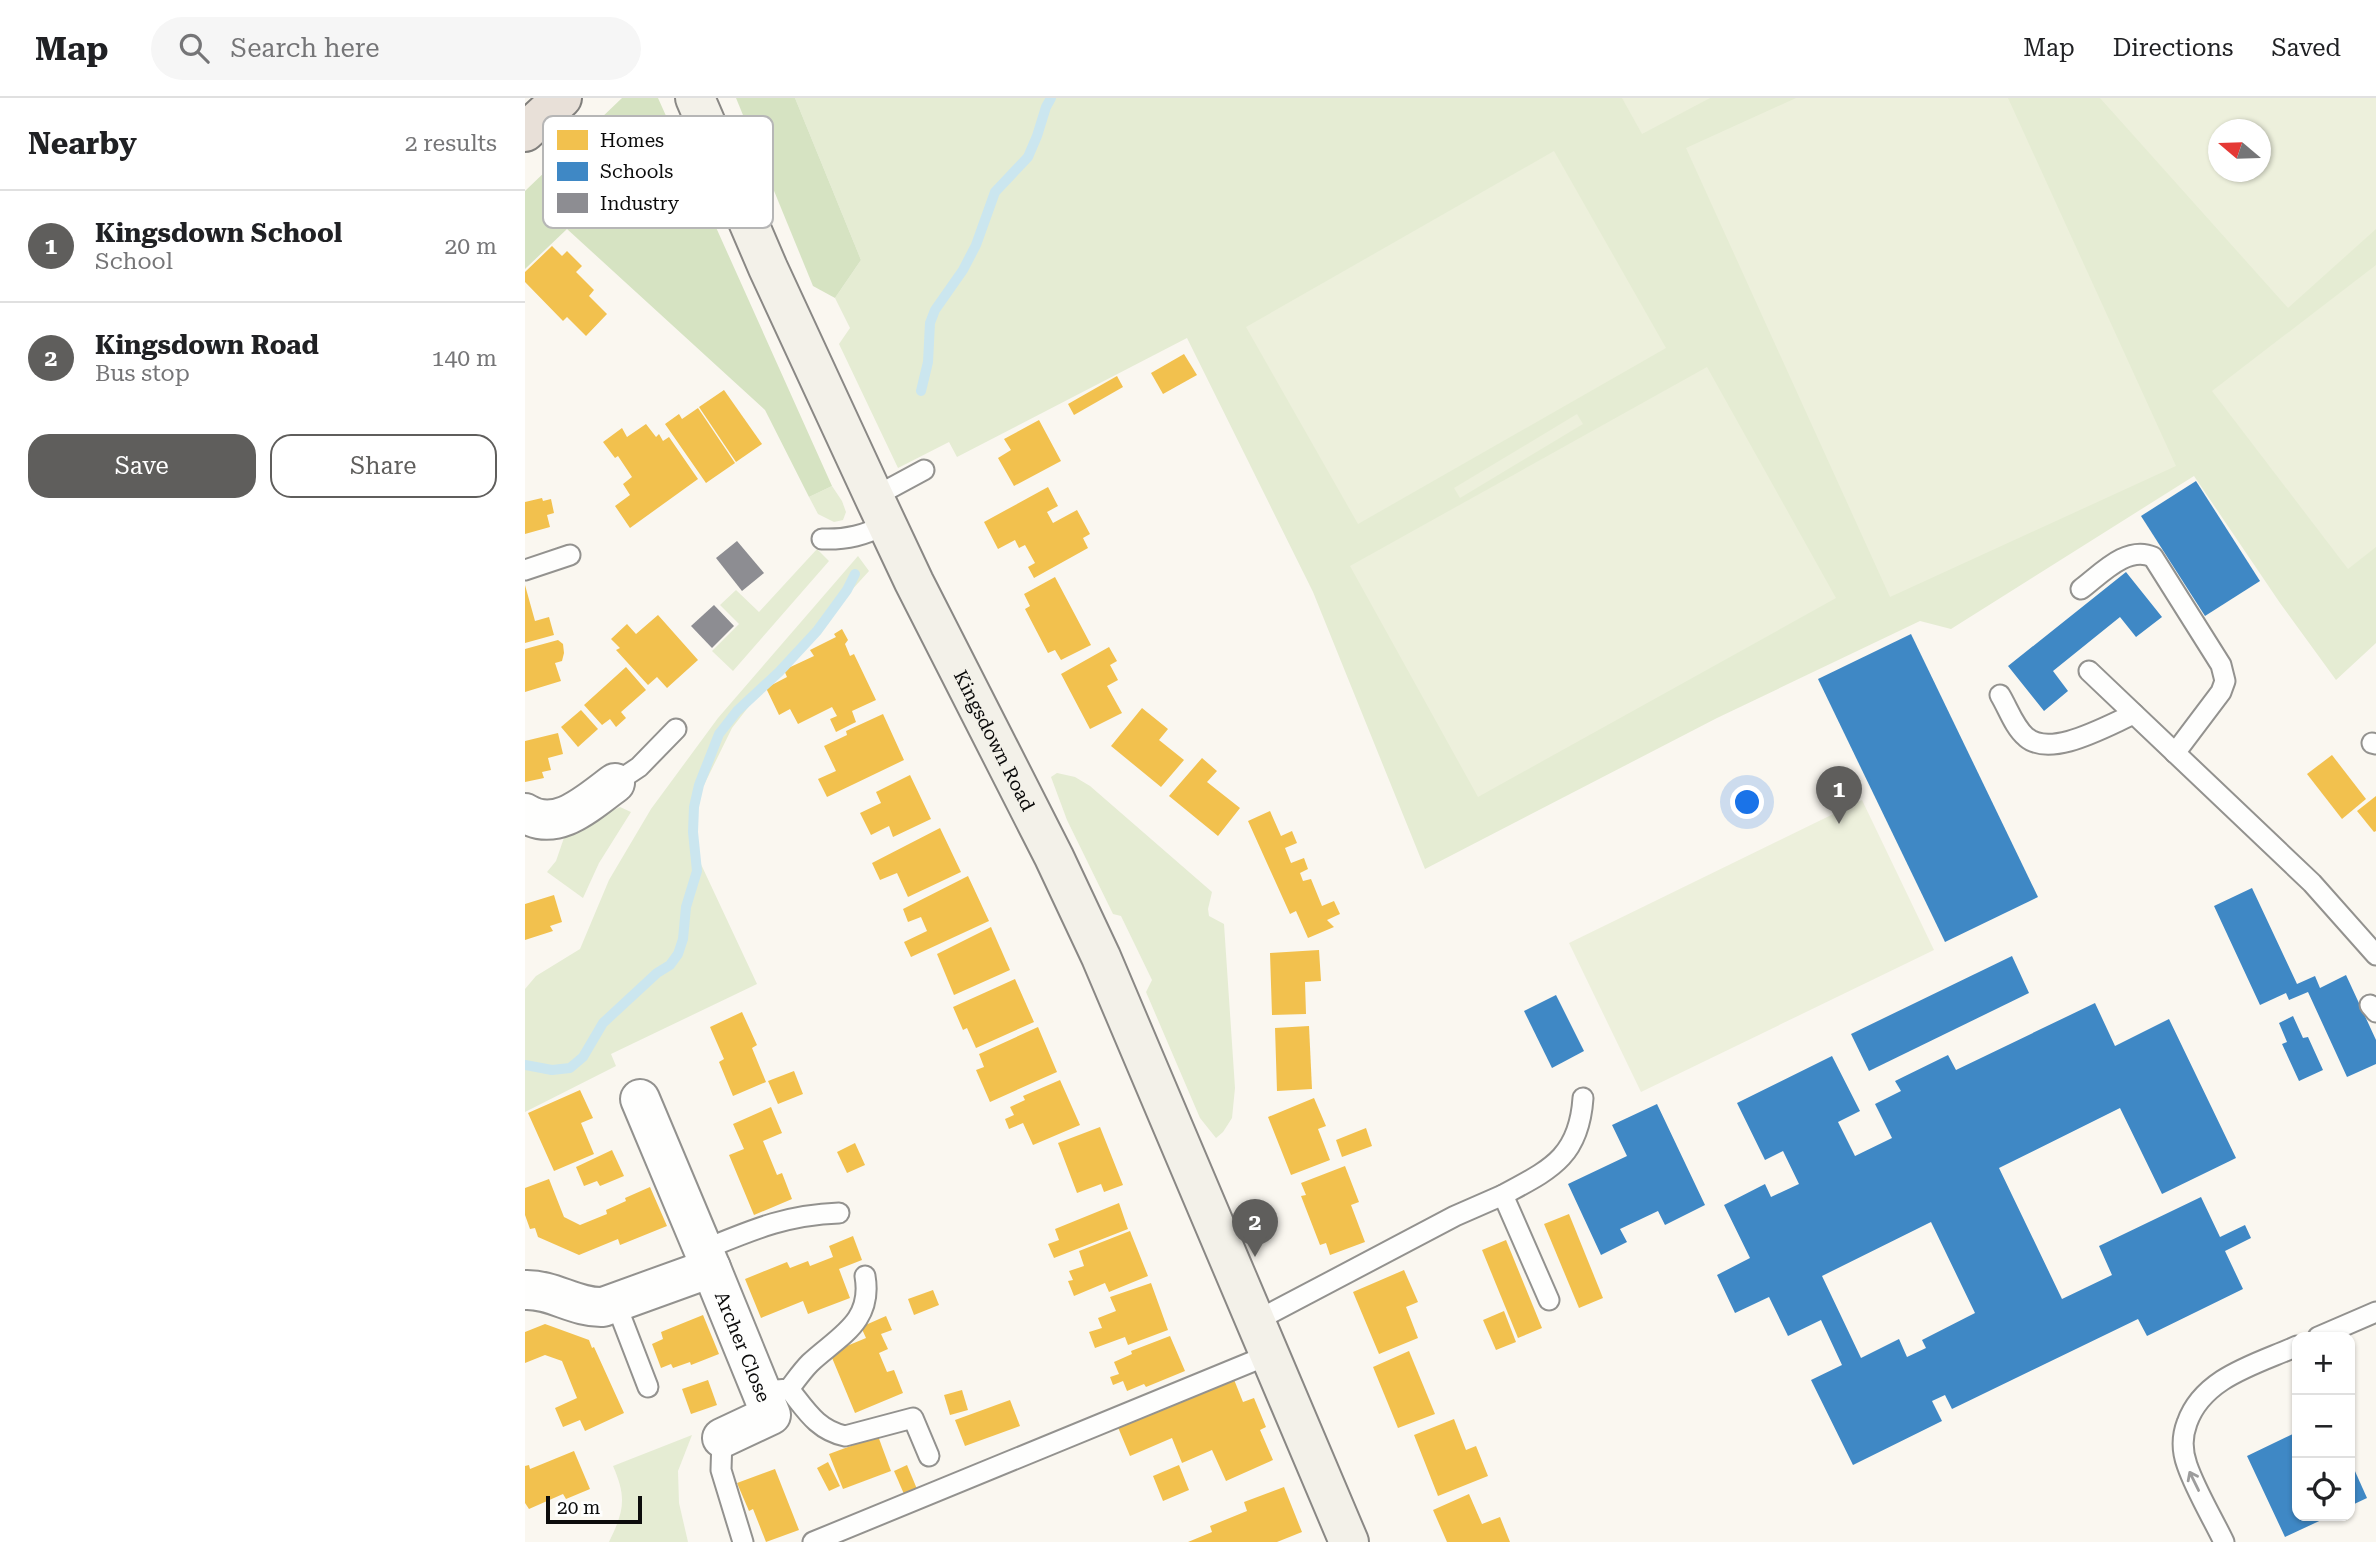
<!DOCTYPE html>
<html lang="en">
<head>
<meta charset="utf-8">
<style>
  body { margin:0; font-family:"Roboto Serif",serif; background:#f6f6f6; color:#202124 }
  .controls { position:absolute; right:21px; bottom:21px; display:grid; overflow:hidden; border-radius:14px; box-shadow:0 2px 5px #0004 }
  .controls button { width:63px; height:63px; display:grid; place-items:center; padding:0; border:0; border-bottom:2px solid #e0e0e0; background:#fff; color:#202124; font:35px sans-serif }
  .compass { position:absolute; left:1683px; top:21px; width:63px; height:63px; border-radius:50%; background:#fff; box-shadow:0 2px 5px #0004; rotate:289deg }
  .scale { position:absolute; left:21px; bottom:18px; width:96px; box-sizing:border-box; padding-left:7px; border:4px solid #0c0c0c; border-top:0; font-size:19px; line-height:24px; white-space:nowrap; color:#0c0c0c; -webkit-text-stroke:5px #fff; paint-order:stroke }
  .you { position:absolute; left:1223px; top:705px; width:24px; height:24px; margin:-18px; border:5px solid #fff; border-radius:50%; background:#1a73e8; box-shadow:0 0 0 10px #1a73e833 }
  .badge { display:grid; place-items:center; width:46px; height:46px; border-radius:50%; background:#5f5e5c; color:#fff; font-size:23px; font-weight:700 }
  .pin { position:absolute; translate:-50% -58px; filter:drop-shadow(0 2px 4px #0008) }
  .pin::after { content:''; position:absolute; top:37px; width:24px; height:21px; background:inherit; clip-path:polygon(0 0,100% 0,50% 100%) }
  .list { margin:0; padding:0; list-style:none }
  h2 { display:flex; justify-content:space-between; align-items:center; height:91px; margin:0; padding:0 28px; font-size:30px }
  h2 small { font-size:23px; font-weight:400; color:#757577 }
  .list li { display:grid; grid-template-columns:46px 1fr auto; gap:21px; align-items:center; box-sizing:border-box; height:112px; padding:0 28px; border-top:2px solid #e0e0e0 }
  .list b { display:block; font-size:26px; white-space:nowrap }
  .list p { margin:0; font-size:23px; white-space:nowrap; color:#757577 }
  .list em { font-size:23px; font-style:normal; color:#757577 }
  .actions { display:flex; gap:14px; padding:21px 28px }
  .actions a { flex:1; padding:16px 0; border:2px solid #5f5e5c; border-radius:21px; text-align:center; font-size:24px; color:#5f5e5c }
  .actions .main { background:#5f5e5c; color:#fff }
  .icon { flex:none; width:38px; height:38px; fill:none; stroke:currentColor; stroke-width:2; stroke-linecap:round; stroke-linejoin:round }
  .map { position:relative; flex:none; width:1851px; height:1444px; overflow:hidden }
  header { display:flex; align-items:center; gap:42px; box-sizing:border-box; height:98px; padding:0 35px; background:#fff; border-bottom:2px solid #e0e0e0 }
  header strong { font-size:33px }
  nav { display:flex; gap:38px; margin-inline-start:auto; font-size:24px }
  .search { width:490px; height:63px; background:#f6f6f6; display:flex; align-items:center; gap:18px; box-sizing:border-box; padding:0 24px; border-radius:38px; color:#757577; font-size:26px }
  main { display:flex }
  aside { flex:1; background:#fff }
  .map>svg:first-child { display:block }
  .green { fill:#e5ecd3; fill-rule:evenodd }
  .forest { fill:#d6e3c2 }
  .pitch { fill:#edf0dc; fill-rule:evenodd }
  .homes { fill:#f2c14e }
  .schools { fill:#3f88c5; fill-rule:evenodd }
  .industry { fill:#8d8d92 }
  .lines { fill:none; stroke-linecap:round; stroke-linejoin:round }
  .stream { stroke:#cbe6ef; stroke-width:10 }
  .service-casing { stroke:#93928f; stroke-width:23 }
  .minor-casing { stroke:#93928f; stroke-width:42 }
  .secondary-casing { stroke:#8a8885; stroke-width:42 }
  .trunk-casing { stroke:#807f7c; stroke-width:42 }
  .service { stroke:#fefefd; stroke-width:19 }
  .minor { stroke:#fefefd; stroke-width:38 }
  .secondary { stroke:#f3f1e9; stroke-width:38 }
  .trunk { stroke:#e8e0d8; stroke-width:38 }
  .oneway { stroke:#9d9d9d }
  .labels { text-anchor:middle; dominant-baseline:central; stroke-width:7; stroke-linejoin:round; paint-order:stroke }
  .street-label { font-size:19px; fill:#0c0c0c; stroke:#fff }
  .key { fill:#fff; stroke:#b6b6b6; stroke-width:2 }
  .key-label { font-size:19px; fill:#0c0c0c }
</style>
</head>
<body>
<header>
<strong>Map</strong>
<div class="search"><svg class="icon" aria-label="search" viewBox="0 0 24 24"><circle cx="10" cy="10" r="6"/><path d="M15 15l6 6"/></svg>Search here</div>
<nav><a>Map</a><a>Directions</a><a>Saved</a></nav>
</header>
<main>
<aside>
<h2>Nearby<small>2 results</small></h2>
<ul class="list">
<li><span class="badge">1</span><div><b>Kingsdown School</b><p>School</p></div><em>20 m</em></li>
<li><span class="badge">2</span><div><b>Kingsdown Road</b><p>Bus stop</p></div><em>140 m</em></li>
</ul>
<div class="actions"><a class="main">Save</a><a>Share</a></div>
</aside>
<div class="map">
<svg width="1851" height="1444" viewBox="0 0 1851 1444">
  <rect width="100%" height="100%" fill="#faf7f0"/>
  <g class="green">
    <path d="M 270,0 L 1851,0 L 1851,545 L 1811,582 L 1755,505 L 1669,378 L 1426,531 L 1395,523 L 1192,620 L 900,771 L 788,494 L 662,240 L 432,359 L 424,344 L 373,370 L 314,246 L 325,230 L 310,200 L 336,162 ZM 1694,32 L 1736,32 L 1736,74 L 1694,74 Z"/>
    <polygon points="307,388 317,403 321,414 318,422 309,424 293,416 284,399"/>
    <polygon points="292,451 304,463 208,573 187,553 214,526 195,507 211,492 234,514"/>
    <polygon points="333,458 344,473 239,589 207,630 174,697 167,747 232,886 86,956 91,968 0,1014 0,891 11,878 55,851 84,782 126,711 193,620"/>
    <polygon points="532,675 550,679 565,688 687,794 683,811 684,818 699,826 710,990 707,1020 698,1034 691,1040 675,1020 621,894 627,882 596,818 588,816 542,722 526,679"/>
    <polygon points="95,709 106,714 74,765 58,800 22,774 31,763 41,734"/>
    <path d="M 167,1337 L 153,1373 L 154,1405 L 163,1444 L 84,1444 C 99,1413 102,1400 88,1368 Z"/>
  </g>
  <g class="forest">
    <polygon points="97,0 133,0 307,388 284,399 240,312 42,131 0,171 0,93"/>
    <polygon points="211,0 270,0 336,162 310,200 288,188"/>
  </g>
  <g class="pitch">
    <polygon points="1097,0 1185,0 1117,36"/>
    <polygon points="1271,0 1483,0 1651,368 1365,499 1161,50"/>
    <path d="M 1575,0 L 1851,0 L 1851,131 L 1763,210 ZM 1694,32 L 1736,32 L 1736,74 L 1694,74 Z"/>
    <polygon points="1029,53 1141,250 833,426 721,229"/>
    <polygon points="1851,167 1851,449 1823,471 1687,293"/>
    <polygon points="1182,269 1311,500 953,699 825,468"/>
    <polygon points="1052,316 1058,326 935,400 929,390"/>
    <polygon points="1337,702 1409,852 1116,994 1044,845"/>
  </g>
  <g class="homes">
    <polygon points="27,148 37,158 42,153 57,168 51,174 69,192 64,198 82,216 61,238 42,219 38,223 0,184 0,174"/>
    <polygon points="659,256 672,277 638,296 626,275"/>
    <polygon points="592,278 598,289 549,317 543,306"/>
    <polygon points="199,292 237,346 211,364 174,309"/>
    <polygon points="173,310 210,365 181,385 140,326 154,316 157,321"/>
    <polygon points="514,322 536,363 489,388 473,360 486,352 479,341"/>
    <polygon points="121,326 131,339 134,336 138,343 144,339 173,381 105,430 90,408 105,397 98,386 107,379 93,358 90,360 78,344 97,330 102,339"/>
    <polygon points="523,389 533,408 522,414 528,425 552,412 565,436 558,440 563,450 509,480 503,469 510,465 500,447 494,450 490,442 473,451 459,424"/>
    <polygon points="17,400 18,403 26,401 29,415 22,417 25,429 0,436 0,404"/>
    <polygon points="530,479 566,547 536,562 530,552 523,555 500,511 505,508 499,496"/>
    <polygon points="0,487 10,523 24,519 29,537 0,545"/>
    <polygon points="133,517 173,562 142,590 132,579 123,587 91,552 95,550 86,541 102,526 111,536"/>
    <polygon points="317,531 323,542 320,546 325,558 329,556 351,602 327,613 331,624 311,634 305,621 312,618 307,609 273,626 265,611 254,617 241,590 262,579 259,572 289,558 285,552 311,539 309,536"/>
    <polygon points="33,542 38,546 39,555 37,563 30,565 36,583 0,594 0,551"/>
    <polygon points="584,549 592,563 585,567 593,582 582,588 597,615 565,631 536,576"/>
    <polygon points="101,569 121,592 96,614 101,620 91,629 85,621 77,627 59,607"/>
    <polygon points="617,610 643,631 634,642 659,662 636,689 586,648"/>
    <polygon points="56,612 73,631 53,649 36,629"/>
    <polygon points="358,616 379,662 302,699 293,681 311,673 299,648 322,637 321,633"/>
    <polygon points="33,635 38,656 23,660 26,672 17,674 19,680 0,684 0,643"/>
    <polygon points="1807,657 1841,701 1817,721 1782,676"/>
    <polygon points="677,660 692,673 682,684 715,710 693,738 644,698"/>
    <polygon points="385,677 406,721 368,739 364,728 346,737 335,715 356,705 351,694"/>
    <polygon points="1851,698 1851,733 1849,734 1832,713"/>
    <polygon points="745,713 756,738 767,733 772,745 760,750 766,765 779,760 783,771 775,775 778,783 786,781 797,808 809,803 815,816 802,822 809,829 783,840 771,813 765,816 723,723"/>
    <polygon points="415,730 436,774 383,799 372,775 355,782 347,765"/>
    <polygon points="443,778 464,823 386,859 379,844 402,833 396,819 383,824 378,811"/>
    <polygon points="29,797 37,824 25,828 28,833 0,842 0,806"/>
    <polygon points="466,829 485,872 429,897 412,856"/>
    <polygon points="794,852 796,883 780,884 781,916 747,917 745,855"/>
    <polygon points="490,881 509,924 451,950 442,930 438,932 428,909"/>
    <polygon points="217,914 232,947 227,950 241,984 208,998 194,964 199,961 185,929"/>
    <polygon points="784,928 787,991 752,993 750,930"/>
    <polygon points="513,929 532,974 465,1004 451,972 459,969 454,956"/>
    <polygon points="269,973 278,996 253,1006 243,983"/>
    <polygon points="535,982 555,1027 508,1047 498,1025 484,1031 480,1021 489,1017 485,1009 500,1002 498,998"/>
    <polygon points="55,992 68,1020 56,1025 69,1056 29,1073 3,1015"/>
    <polygon points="789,1000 801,1028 793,1031 805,1062 766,1077 743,1019"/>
    <polygon points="246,1009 257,1035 238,1043 252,1077 257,1075 267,1101 229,1117 204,1057 219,1051 208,1026"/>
    <polygon points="575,1029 598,1087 579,1094 576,1086 552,1095 533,1045"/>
    <polygon points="841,1030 847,1048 817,1059 811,1042"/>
    <polygon points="330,1045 340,1067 322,1075 312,1054"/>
    <polygon points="87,1052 99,1078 75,1088 72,1083 59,1088 51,1069"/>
    <polygon points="820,1068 834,1104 826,1107 840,1144 805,1157 801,1145 795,1147 776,1098 781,1097 776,1085"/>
    <polygon points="24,1081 39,1119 55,1127 82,1116 81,1112 101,1103 100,1100 125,1089 142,1128 95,1147 93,1141 54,1157 13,1139 10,1130 5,1131 0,1117 0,1090"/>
    <polygon points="594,1105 603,1131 529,1160 523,1146 534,1142 530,1131"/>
    <polygon points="1044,1116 1078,1200 1054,1210 1019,1126"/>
    <polygon points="605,1133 623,1178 584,1194 580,1185 549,1198 543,1183 548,1182 544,1173 559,1168 554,1153"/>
    <polygon points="328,1138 337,1162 314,1171 325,1200 283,1216 278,1203 236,1220 220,1181 262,1164 265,1170 283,1163 285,1168 308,1159 304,1148"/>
    <polygon points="981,1142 1017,1230 993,1240 957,1152"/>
    <polygon points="879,1172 893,1204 881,1209 893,1240 854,1256 828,1194"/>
    <polygon points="626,1185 643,1232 603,1247 600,1239 570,1250 564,1234 577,1230 573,1220 591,1213 585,1199"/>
    <polygon points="408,1192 414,1207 389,1217 383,1201"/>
    <polygon points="979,1213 991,1244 971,1252 958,1222"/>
    <polygon points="178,1217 194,1256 166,1267 165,1264 148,1270 146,1266 136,1270 127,1246 138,1241 136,1234"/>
    <polygon points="361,1218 367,1232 356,1236 363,1251 354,1255 362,1274 369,1272 378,1295 330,1315 305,1255 341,1240 336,1229"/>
    <polygon points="20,1226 64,1242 67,1250 69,1249 99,1315 60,1333 55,1322 38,1329 30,1310 52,1300 37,1263 20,1257 0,1265 0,1234"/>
    <polygon points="645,1238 660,1273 621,1289 619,1286 602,1293 598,1283 588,1287 585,1279 594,1276 589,1264 607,1256 606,1253"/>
    <polygon points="884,1253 910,1316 873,1330 848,1269"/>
    <polygon points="708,1279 718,1304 729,1300 741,1329 735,1332 748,1362 701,1383 687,1352 657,1365 647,1340 605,1358 592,1327"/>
    <polygon points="183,1282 192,1307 166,1316 157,1291"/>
    <polygon points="437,1292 443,1312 425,1317 419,1297"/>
    <polygon points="485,1302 495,1328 440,1348 430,1322"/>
    <polygon points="929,1321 941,1352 951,1348 963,1378 913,1398 889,1337"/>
    <polygon points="353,1338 366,1373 318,1391 304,1356"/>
    <polygon points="49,1353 65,1391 41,1401 38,1396 4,1411 0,1405 0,1368 4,1367 5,1371"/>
    <polygon points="303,1364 315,1388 304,1393 292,1370"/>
    <polygon points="382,1367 392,1391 379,1396 369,1373"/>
    <polygon points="654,1367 664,1392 638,1403 628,1378"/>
    <polygon points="250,1371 274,1432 241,1444 228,1411 224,1413 212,1385"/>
    <polygon points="759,1389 777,1434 752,1444 663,1444 687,1434 685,1428 722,1413 719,1404"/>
    <polygon points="944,1396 957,1426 975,1419 985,1444 922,1444 908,1412"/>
  </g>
  <g class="schools">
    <polygon points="1671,383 1735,483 1680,518 1616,418"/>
    <polygon points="1601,474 1637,519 1611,539 1595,519 1528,573 1543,593 1519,613 1483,568"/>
    <polygon points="1386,536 1513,799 1420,844 1293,581"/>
    <polygon points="1727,790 1772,886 1790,878 1795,890 1821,877 1851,942 1851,966 1822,979 1783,894 1764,902 1761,895 1735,907 1689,808"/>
    <polygon points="1487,858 1504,895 1344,973 1326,936"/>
    <polygon points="1031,897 1059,953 1027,970 999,913"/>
    <path d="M 1570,905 L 1590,948 L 1644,921 L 1711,1060 L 1637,1096 L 1595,1010 L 1474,1070 L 1537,1201 L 1587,1177 L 1574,1148 L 1676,1099 L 1695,1139 L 1720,1127 L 1726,1140 L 1700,1153 L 1718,1191 L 1622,1238 L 1613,1221 L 1427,1311 L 1420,1297 L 1407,1303 L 1417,1323 L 1328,1367 L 1286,1282 L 1317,1267 L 1296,1222 L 1263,1238 L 1244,1199 L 1210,1215 L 1192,1177 L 1225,1160 L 1199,1107 L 1240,1086 L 1246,1099 L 1274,1086 L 1258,1053 L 1240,1062 L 1212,1005 L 1307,958 L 1335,1013 L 1313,1024 L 1330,1058 L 1367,1040 L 1350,1006 L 1376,993 L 1370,983 L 1423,957 L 1431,972 ZM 1406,1124 L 1450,1215 L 1397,1242 L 1401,1250 L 1382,1259 L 1374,1241 L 1336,1260 L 1297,1178 Z"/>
    <polygon points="1768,918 1778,940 1783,939 1798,972 1774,983 1757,946 1762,944 1754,925"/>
    <polygon points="1132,1006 1180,1107 1140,1127 1133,1113 1095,1131 1102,1144 1076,1157 1043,1086 1102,1058 1087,1027"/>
    <polygon points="1772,1334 1772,1418 1805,1418 1760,1439 1722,1358"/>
    <polygon points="1825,1362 1842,1400 1825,1408"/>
  </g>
  <g class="industry">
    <polygon points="212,443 239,475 217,493 191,460"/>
    <polygon points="189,507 209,528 187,550 166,528"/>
  </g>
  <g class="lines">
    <g class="stream">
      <polyline points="396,293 403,264 405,225 410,212 438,172 451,147 470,94 503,59 512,38 521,9 526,0"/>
      <polyline points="0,967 27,972 45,970 58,959 78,925 132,875 145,867 153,856 158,841 161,809 172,773 168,734 169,709 174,687 194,636 212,613 254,574 292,533 322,492 330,476"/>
    </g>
    <defs>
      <g id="service">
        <polyline points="349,399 399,372"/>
        <path d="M 297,441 C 322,442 340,437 362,426"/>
        <polyline points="0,472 45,457"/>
        <path d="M 1556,491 C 1576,476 1602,447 1628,459 L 1696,567 L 1700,583 L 1696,594 L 1650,655"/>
        <polyline points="1564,573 1787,785 1851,857"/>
        <path d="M 1475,597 C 1483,610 1489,629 1501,639 C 1526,661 1583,627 1609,616"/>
        <polyline points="1847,645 1851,646"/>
        <polyline points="90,685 114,669 151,631"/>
        <polyline points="1845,907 1851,914"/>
        <path d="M 978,1097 C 1024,1072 1054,1060 1058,1000"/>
        <path d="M 178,1152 C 227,1132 260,1117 314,1115"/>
        <polyline points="91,1206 123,1289"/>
        <polyline points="731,1223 930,1118 978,1097 1024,1202"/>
        <polyline points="1793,1239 1851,1214"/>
        <path d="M 264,1291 C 281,1312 292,1332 320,1338 L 388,1320 L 404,1358"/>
        <path d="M 252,1292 L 264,1291 C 271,1282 277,1273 285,1265 C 314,1238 348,1224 340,1178"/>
        <polyline points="197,1340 196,1372 218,1444"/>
        <polyline points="288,1444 746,1256"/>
        <path d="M 1699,1444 C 1687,1419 1671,1393 1662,1367 C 1657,1353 1657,1338 1662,1325 C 1678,1279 1732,1266 1772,1248"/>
      </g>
      <g id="minor">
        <path d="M 0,715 C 32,736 65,703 90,685"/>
        <polyline points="115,1001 186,1170"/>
        <path id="s1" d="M 0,1192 C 28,1191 50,1210 78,1209 L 186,1170 L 246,1317 L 197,1340"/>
      </g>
      <g id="secondary">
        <path id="s2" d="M 170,0 L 243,170 L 349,399 L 389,484 L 529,759 L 576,859 L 824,1444"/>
      </g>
      <polyline id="trunk" points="0,34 37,0"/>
    </defs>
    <use href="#service" class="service-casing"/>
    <use href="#minor" class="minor-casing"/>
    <use href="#secondary" class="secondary-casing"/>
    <use href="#trunk" class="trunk-casing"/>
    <use href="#service" class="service"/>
    <use href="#minor" class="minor"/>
    <use href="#secondary" class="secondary"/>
    <use href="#trunk" class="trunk"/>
  </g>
  <defs><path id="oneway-shaft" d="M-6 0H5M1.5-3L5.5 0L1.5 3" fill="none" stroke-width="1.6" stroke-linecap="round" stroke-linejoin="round" transform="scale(1.75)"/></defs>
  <use class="oneway" href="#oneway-shaft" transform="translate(1669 1383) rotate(-116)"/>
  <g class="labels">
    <g class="street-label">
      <text stroke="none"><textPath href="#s2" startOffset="709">Kingsdown Road</textPath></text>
      <text stroke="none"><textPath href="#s1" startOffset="280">Archer Close</textPath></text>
    </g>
  </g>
  <rect x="18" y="18" width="230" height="112" rx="10" class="key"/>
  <rect x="32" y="32" width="31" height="20" fill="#f2c14e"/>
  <rect x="32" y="64" width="31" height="19" fill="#3f88c5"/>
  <rect x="32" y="95" width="31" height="20" fill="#8d8d92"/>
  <g class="key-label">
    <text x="75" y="49">Homes</text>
    <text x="75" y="80">Schools</text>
    <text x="75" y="112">Industry</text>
  </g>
</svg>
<div class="controls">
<button>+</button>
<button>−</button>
<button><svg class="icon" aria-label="locate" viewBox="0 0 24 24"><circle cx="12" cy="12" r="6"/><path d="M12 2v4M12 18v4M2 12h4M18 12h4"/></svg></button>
</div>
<svg class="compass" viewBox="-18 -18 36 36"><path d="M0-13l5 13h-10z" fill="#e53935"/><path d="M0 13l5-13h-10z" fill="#757577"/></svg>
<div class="scale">20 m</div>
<div class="you"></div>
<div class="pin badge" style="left:1314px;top:726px">1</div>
<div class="pin badge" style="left:730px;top:1159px">2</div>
</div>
</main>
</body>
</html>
